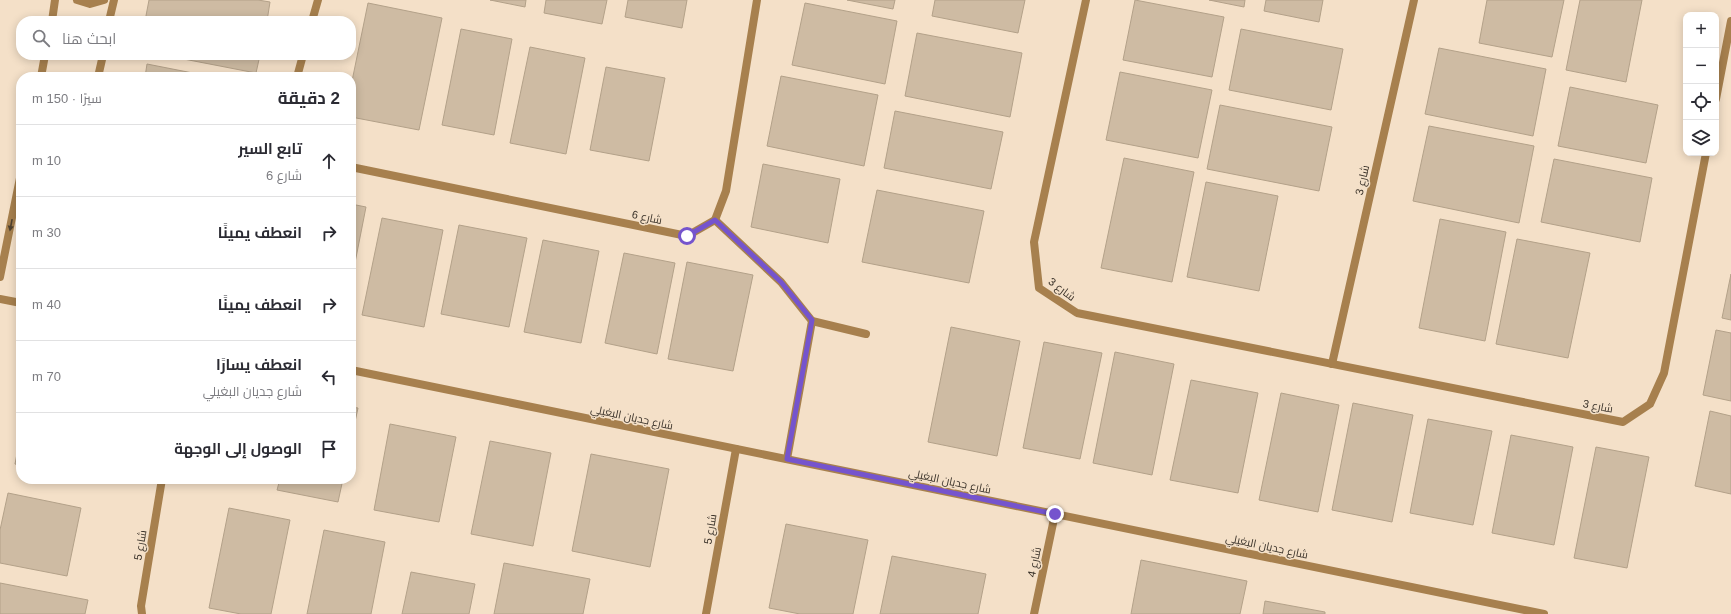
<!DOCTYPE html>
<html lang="ar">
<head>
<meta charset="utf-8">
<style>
  body { margin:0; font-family:Arial,Cairo,sans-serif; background:#f2f2f3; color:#2b2b33; direction:rtl }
  .controls { position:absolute; right:12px; top:12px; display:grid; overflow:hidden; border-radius:8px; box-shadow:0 2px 10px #0003 }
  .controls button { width:36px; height:36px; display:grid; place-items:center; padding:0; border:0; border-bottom:1px solid #e1e1e2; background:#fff; color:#2b2b33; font:20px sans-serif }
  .stop { position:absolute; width:12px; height:12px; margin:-9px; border:3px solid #7554cd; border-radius:50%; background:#fff }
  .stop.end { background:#7554cd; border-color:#fff; box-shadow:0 1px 4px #0008 }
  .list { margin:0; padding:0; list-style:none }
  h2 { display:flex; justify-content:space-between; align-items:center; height:52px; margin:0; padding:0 16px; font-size:17px }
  h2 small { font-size:13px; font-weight:400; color:#7c7c81 }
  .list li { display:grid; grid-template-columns:26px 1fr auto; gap:12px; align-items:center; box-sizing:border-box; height:72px; padding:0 16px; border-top:1px solid #e1e1e2 }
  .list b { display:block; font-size:15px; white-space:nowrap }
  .list p { margin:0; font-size:13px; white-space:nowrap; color:#7c7c81 }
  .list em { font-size:13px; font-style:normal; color:#7c7c81 }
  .icon { flex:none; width:22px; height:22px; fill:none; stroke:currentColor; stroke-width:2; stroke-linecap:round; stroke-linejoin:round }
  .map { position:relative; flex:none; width:1731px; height:614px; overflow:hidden; direction:ltr }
  .search { position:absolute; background:#fff; box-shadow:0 2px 10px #0003; left:16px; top:16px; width:340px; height:44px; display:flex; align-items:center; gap:10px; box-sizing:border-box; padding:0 14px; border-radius:16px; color:#7c7c81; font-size:15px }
  .panel { position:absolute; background:#fff; box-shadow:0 2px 10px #0003; left:16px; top:72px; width:340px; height:412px; border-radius:16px; direction:rtl }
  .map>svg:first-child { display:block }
  .building { fill:#cebba3; stroke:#b3a189 }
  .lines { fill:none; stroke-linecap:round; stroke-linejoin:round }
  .service { stroke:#a7804e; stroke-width:8 }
  .minor { stroke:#a7804e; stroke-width:8 }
  .tertiary { stroke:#a7804e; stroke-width:8 }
  .oneway { fill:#504230 }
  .route { stroke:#7554cd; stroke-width:5 }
  .labels { text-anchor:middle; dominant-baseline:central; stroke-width:3; stroke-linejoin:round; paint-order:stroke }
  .street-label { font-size:11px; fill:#3a3229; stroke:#f4e0c8 }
</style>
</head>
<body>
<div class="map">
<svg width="1731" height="614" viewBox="0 0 1731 614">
  <rect width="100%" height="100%" fill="#f4e0c8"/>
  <g class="building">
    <polygon points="149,0 258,0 270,2 267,21 145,21"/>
    <polygon points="490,0 526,0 525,7"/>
    <polygon points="546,0 607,0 602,24 544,13"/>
    <polygon points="628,0 687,0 682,28 625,17"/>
    <polygon points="847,0 895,0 893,9"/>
    <polygon points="935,0 1025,0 1018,33 932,16"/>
    <polygon points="1135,0 1224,17 1212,77 1123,60"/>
    <polygon points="1209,0 1245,0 1244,7"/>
    <polygon points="1266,0 1323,0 1319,22 1264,11"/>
    <polygon points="1487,0 1564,0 1552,57 1479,43"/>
    <polygon points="1580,0 1642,0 1626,82 1566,70"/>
    <polygon points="368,3 442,18 419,130 351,117 351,86"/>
    <polygon points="805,3 897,21 885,84 792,65"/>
    <polygon points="461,29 512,39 494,135 442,125"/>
    <polygon points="1241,29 1343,49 1331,110 1229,90"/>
    <polygon points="917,33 1022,53 1010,117 905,96"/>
    <polygon points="530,47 585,58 566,154 510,143"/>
    <polygon points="1439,48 1546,69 1533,136 1425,114"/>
    <polygon points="163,55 260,55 256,73"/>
    <polygon points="147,64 213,77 145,77"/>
    <polygon points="606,67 665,78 649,161 590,150"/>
    <polygon points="1120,72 1212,90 1198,158 1106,140"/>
    <polygon points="781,76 878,95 864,166 767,146"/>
    <polygon points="1570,87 1658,105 1646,163 1558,146"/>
    <polygon points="1220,105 1332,127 1319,191 1207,169"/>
    <polygon points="895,111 1003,132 991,189 884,168"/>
    <polygon points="1429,126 1534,146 1519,223 1413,201"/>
    <polygon points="1124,158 1194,172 1172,282 1101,268"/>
    <polygon points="1554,159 1652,178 1640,242 1541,222"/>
    <polygon points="763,164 840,179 828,243 751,227"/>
    <polygon points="1206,182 1278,196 1259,291 1187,277"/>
    <polygon points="877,190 984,211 969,283 862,262"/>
    <polygon points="351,204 366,207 351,283"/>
    <polygon points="382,218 443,230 424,327 362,315"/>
    <polygon points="1440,219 1506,232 1485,341 1419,328"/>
    <polygon points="459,225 527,238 509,327 441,314"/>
    <polygon points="1517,239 1590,253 1568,358 1496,344"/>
    <polygon points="543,240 599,251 581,343 524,332"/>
    <polygon points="624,253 675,263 657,354 605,343"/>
    <polygon points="687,262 753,275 733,371 668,359"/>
    <polygon points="1731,274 1731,320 1722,318"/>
    <polygon points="951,327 1020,341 997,456 928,442"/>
    <polygon points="1716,330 1731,333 1731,401 1703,395"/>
    <polygon points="1044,342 1102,353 1080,459 1023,448"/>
    <polygon points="1115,352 1174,364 1152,475 1093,463"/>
    <polygon points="1191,380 1258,393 1238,493 1170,480"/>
    <polygon points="1281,393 1339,405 1318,512 1259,500"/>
    <polygon points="1353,403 1413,415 1392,522 1332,510"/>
    <polygon points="351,407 358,408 351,440"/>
    <polygon points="1710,411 1731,416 1731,494 1695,486"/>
    <polygon points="1428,419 1492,431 1473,525 1410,513"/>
    <polygon points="390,424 456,437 439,522 374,510"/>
    <polygon points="21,433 21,466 15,464"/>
    <polygon points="1511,435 1573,447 1554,545 1492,533"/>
    <polygon points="490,441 551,453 533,546 471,534"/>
    <polygon points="1596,447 1649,457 1627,568 1574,558"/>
    <polygon points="591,454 669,469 650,567 572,551"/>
    <polygon points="280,479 343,479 338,502 277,490"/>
    <polygon points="8,493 81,508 67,576 0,563 0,530"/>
    <polygon points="229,508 290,520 271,614 241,614 209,608"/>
    <polygon points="786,524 868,540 853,614 800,614 769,608"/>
    <polygon points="324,530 385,542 371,614 307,614"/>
    <polygon points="892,556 986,574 978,614 880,614"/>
    <polygon points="1141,560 1247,581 1240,614 1131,614"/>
    <polygon points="504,563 590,579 583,614 494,614"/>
    <polygon points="411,572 475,584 469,614 402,614"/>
    <polygon points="0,583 88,600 85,614 0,614"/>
    <polygon points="1265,601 1325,612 1325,614 1263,614"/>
  </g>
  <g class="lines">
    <g class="service">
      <polyline points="715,220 781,282 812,321 787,459"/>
      <polyline points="812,321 866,334"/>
    </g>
    <g class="minor">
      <polyline points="1086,0 1034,242 1039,288 1077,313 1623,422 1650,404 1664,373 1706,153"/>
      <polyline points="312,21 318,0"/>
      <polyline points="297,77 303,55"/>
      <polyline points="1716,99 1731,21"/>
      <polyline points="351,167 687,236 715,220 726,191 757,0"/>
      <polyline points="1332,364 1414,0"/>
      <polyline points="142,614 141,606 162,479"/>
      <polyline points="706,614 736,449"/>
      <polyline points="1034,614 1055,514"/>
    </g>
    <g class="tertiary">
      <polyline points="77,0 90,4 104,0"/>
      <polyline points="52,21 55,0"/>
      <polyline points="109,21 114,0"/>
      <polyline points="41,77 45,55"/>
      <polyline points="98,77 103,55"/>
      <polyline points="0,277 21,173"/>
      <polyline points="0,299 21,303"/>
      <polyline points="351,370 1544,614"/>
    </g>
  </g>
  <defs><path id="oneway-solid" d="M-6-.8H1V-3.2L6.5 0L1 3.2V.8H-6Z"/></defs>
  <use class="oneway" href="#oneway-solid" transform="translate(11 225) rotate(101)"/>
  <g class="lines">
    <polyline class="route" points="687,236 715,220 781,282 812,320 787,459 1055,514"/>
  </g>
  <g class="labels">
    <g class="street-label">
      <text transform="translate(1362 180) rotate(-77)">شارع 3</text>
      <text transform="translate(647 217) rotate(12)">شارع 6</text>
      <text transform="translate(1062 289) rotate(37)">شارع 3</text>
      <text transform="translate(1598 406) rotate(11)">شارع 3</text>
      <text transform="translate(632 417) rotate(12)">شارع جديان البغيلي</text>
      <text transform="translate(950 481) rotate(12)">شارع جديان البغيلي</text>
      <text transform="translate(710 529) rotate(-80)">شارع 5</text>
      <text transform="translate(140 545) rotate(-80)">شارع 5</text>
      <text transform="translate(1267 546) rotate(12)">شارع جديان البغيلي</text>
      <text transform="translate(1034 562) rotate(-78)">شارع 4</text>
    </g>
  </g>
</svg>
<div class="controls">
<button>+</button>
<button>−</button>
<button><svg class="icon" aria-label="locate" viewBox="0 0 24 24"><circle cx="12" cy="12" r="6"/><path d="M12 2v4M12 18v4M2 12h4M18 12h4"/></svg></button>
<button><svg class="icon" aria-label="layers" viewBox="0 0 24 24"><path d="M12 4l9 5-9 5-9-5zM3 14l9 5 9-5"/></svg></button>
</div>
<div class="stop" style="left:687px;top:236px"></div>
<div class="stop end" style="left:1055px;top:514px"></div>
<div class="search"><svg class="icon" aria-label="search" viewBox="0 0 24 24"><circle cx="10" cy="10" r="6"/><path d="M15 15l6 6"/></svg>ابحث هنا</div>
<section class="panel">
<h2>2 دقيقة<small>سيرًا · 150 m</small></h2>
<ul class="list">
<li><svg class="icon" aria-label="ahead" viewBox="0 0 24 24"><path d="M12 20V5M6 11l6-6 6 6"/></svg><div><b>تابع السير</b><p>شارع 6</p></div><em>10 m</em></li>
<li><svg class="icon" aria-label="right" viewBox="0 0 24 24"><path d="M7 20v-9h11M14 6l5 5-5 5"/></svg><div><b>انعطف يمينًا</b></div><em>30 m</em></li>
<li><svg class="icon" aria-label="right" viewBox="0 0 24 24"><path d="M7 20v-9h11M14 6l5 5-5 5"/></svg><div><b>انعطف يمينًا</b></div><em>40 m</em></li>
<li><svg class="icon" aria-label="left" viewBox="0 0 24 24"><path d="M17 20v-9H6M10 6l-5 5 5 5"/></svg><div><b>انعطف يسارًا</b><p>شارع جديان البغيلي</p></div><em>70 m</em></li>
<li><svg class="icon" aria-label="arrive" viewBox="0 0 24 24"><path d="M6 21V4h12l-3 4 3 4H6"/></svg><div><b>الوصول إلى الوجهة</b></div></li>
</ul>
</section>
</div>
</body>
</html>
